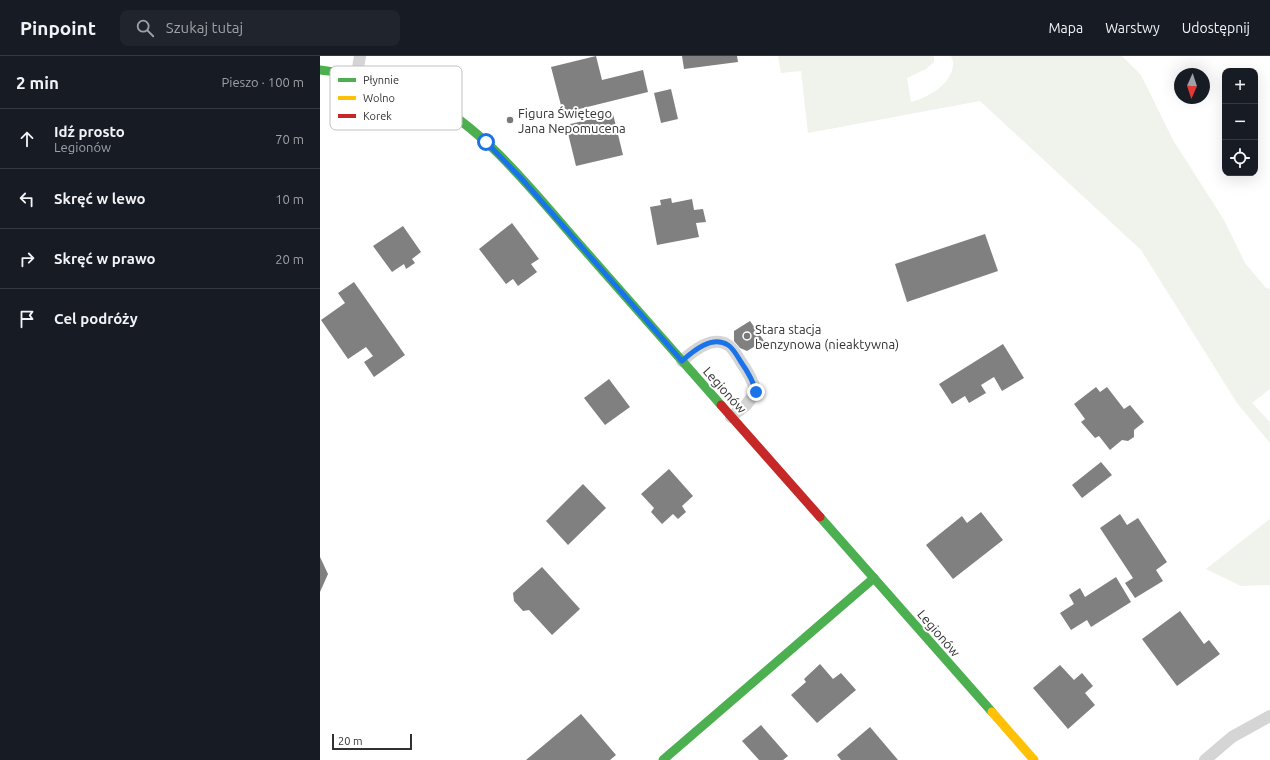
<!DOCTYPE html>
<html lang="pl">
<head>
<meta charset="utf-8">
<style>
  body { margin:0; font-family:Ubuntu,sans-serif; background:#20242c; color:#f1f3f6 }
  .controls { position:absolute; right:12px; top:12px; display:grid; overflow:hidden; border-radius:8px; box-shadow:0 4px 16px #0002 }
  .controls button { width:36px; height:36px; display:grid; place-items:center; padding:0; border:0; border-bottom:1px solid #363941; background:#171b24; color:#f1f3f6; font:20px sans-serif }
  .compass { position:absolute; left:854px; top:12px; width:36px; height:36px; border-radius:50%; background:#171b24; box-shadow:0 4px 16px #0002; rotate:183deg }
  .scale { position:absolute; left:12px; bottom:10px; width:80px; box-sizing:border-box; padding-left:4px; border:2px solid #313131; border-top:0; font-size:11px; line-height:14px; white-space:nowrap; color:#313131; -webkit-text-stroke:3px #fff; paint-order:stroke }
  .stop { position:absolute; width:12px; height:12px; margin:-9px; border:3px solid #1a73e8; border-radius:50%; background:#fff }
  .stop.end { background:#1a73e8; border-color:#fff; box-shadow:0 1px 4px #0008 }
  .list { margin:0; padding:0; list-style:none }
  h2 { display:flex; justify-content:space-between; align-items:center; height:52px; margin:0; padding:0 16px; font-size:17px }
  h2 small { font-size:13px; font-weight:400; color:#9ea1a6 }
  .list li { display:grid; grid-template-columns:26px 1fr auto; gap:12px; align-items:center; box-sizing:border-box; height:60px; padding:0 16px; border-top:1px solid #363941 }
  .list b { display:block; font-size:15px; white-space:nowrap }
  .list p { margin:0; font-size:13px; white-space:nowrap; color:#9ea1a6 }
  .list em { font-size:13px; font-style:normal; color:#9ea1a6 }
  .icon { flex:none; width:22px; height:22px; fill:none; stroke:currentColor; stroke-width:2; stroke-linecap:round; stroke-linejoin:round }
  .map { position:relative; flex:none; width:950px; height:704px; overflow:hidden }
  header { display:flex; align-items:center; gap:24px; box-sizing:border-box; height:56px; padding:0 20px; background:#171b24; border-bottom:1px solid #363941 }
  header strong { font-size:19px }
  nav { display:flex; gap:22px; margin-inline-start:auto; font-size:14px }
  .search { width:280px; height:36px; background:#20242c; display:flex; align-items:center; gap:10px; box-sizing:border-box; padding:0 14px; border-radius:8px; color:#9ea1a6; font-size:15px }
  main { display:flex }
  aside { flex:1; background:#171b24 }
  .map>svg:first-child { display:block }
  .green { fill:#f0f3ec }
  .building { fill:#808080 }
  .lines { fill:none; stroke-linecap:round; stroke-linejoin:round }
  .lane { stroke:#d5d5d5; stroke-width:12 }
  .fast { stroke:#4caf50; stroke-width:9 }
  .slow { stroke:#ffc107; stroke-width:9 }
  .jam { stroke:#c62828; stroke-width:9 }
  .route { stroke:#1a73e8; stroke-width:5 }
  .poi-dot { fill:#797979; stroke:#fff; stroke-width:1.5 }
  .labels { text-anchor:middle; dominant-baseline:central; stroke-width:4; stroke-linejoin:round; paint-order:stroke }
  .poi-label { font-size:13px; fill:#313131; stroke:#fff; text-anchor:start }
  .street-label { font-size:13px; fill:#313131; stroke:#fff }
  .key { fill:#fff; stroke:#c1c1c1; stroke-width:1 }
  .key-label { font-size:11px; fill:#313131 }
</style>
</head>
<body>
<header>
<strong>Pinpoint</strong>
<div class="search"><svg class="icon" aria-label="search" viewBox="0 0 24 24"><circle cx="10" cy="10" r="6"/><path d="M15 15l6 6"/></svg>Szukaj tutaj</div>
<nav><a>Mapa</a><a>Warstwy</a><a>Udostępnij</a></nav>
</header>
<main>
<aside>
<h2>2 min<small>Pieszo · 100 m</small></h2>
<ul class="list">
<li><svg class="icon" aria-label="ahead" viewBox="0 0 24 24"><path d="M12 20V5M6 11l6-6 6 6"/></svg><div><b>Idź prosto</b><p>Legionów</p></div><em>70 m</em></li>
<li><svg class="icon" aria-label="left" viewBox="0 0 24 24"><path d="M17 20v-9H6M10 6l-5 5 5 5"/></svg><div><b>Skręć w lewo</b></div><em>10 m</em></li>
<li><svg class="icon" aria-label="right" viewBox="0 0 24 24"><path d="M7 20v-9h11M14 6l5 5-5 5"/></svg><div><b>Skręć w prawo</b></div><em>20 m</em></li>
<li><svg class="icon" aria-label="arrive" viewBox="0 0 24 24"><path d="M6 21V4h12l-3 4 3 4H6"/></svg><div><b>Cel podróży</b></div></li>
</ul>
</aside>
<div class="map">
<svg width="950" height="704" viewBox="0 0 950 704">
  <rect width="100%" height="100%" fill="#fff"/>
  <g class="green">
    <path d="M 458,0 L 614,0 L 614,6 L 606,13 L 587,22 L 591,46 C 607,42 632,28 633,9 C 634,7 632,3 631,0 L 802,0 L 821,19 L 853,84 L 904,164 L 925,207 L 946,232 L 950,233 L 950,333 L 932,347 L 950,366 L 950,387 L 917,347 L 821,194 L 660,45 L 488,77 L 481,15 L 461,17 Z"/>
    <polygon points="950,463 950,529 921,530 886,513"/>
  </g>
  <g class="building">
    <polygon points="276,0 282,24 323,14 328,36 243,57 231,11"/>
    <polygon points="362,0 417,0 418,6 364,13"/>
    <polygon points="351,33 358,63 341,67 334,37"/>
    <polygon points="293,58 303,99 256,110 246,69"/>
    <polygon points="351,142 352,147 372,143 374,154 383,153 386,166 376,167 379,181 337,189 330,151 341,149 340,144"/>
    <polygon points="192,167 219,203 211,208 217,216 198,230 193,223 186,228 159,193"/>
    <polygon points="83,170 101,196 92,203 95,207 86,213 84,208 72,216 53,190"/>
    <polygon points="665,178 678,215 587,246 575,208"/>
    <polygon points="34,226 85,299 54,321 44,306 53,300 46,291 28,303 1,264 25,247 18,237"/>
    <polygon points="430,265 444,285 427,295 420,292 414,285 414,275"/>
    <polygon points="683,288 704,322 682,335 674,321 661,329 666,337 649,347 645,340 632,348 619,328"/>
    <polygon points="289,323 310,351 285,369 264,342"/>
    <polygon points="776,331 780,336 787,331 804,353 810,349 824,366 814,374 814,381 808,385 802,384 790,394 779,380 775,382 761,366 765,363 754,348"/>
    <polygon points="781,406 792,419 762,442 752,429"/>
    <polygon points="349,413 373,440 362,450 366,456 358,463 353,458 342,468 331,456 334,452 321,438"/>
    <polygon points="263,428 286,452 248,489 226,465"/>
    <polygon points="661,456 683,484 633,523 606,489 642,460 647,467"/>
    <polygon points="800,458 807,469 818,462 847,506 836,514 843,525 815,542 805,527 813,522 780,472"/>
    <polygon points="0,501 8,518 0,536"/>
    <polygon points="222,511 260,553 232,579 209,554 203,555 194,545 193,537"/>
    <polygon points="796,521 811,546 771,571 767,564 751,574 740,557 754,548 749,539 760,532 765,541"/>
    <polygon points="860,555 884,588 889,584 900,598 857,630 822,583"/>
    <polygon points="500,608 513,623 521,617 536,634 497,667 471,639 486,626 484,623"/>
    <polygon points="740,609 754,624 762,617 773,630 765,637 775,649 748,673 713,632"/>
    <polygon points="261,658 296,699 290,704 206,704"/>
    <polygon points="441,669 468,700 463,704 439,704 422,685"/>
    <polygon points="550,671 578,704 521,704 517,699"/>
  </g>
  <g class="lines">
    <g class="lane">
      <polyline points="37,18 40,0"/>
      <path d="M 362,305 C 373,295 392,279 408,289 C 413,292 418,301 421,306 C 428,316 433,324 436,336 L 426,349 L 411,361"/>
      <polyline points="885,704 912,681 950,660"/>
    </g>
    <g class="fast">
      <path d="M 0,14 C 30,18 60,21 88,33 C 160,65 211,133 261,190 C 308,243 354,296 401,349"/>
      <polyline points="500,461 672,656"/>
      <polyline points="343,704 554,522"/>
    </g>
    <polyline class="slow" points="672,656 714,704"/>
    <polyline class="jam" points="401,349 500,461"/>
  </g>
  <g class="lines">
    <path class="route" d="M 166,86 L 201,122 L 362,305 C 373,295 392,279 408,289 C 413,292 418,301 421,306 C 428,316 433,324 436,336"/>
  </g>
  <g class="poi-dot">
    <circle cx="190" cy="64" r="4"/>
    <circle cx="427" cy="280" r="4"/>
  </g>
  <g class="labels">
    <g class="poi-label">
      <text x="198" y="57">Figura Świętego<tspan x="198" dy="15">Jana Nepomucena</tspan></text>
      <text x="435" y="273">Stara stacja<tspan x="435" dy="15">benzynowa (nieaktywna)</tspan></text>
    </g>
    <g class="street-label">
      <text transform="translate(405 334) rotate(48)">Legionów</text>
      <text transform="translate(619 577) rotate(49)">Legionów</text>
    </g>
  </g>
  <rect x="10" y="10" width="132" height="64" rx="6" class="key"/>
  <rect x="18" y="22" width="18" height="4" fill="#4caf50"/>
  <rect x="18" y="40" width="18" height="4" fill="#ffc107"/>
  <rect x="18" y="58" width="18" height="4" fill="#c62828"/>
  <g class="key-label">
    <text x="43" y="28">Płynnie</text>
    <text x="43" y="46">Wolno</text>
    <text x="43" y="64">Korek</text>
  </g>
</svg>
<div class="controls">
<button>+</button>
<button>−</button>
<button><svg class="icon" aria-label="locate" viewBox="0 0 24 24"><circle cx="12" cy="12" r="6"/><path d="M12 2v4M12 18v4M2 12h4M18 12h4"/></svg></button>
</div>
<svg class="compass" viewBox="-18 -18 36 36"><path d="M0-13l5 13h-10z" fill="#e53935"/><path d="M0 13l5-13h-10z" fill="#9ea1a6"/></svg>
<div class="scale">20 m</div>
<div class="stop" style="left:166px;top:86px"></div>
<div class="stop end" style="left:436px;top:336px"></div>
</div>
</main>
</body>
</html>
